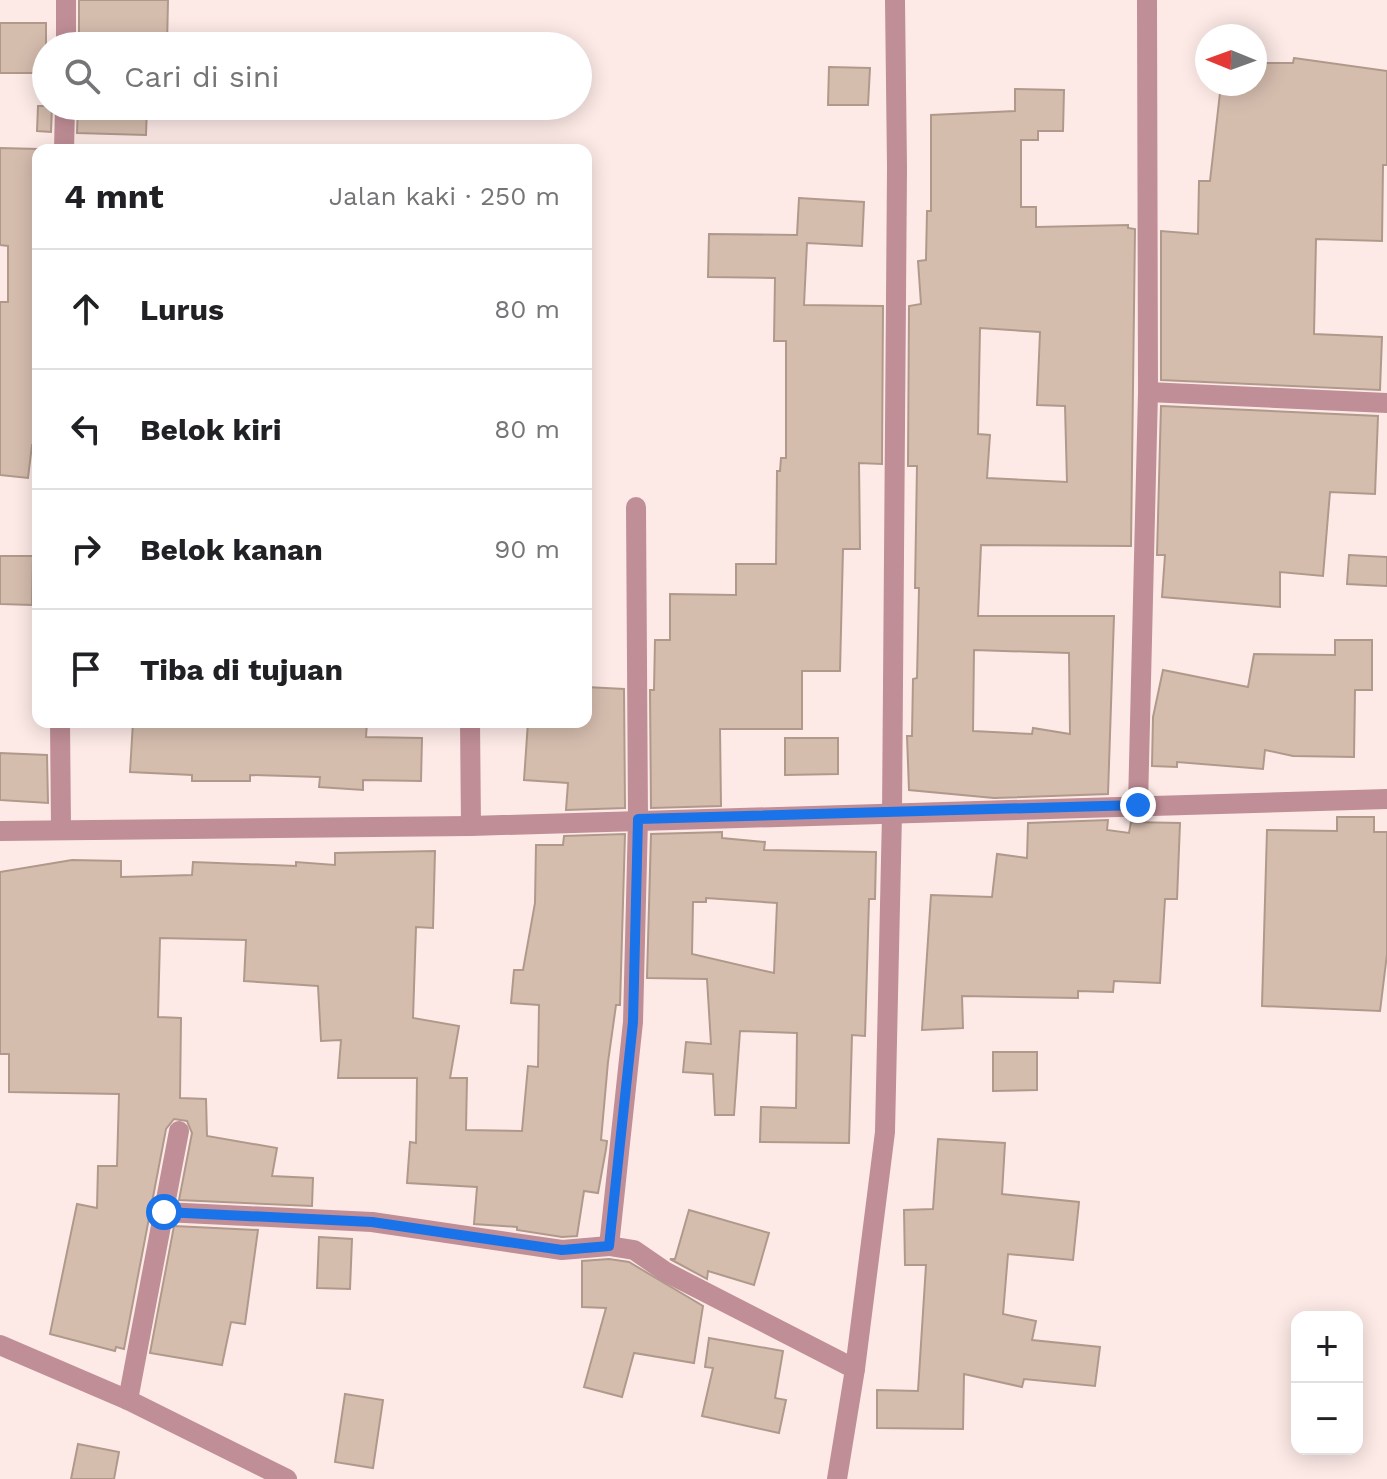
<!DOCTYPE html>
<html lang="id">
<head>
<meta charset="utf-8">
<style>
  body { margin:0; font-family:"Work Sans",sans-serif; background:#f2f2f2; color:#202124 }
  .controls { position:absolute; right:24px; bottom:24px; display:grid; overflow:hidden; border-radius:16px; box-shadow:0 4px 20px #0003 }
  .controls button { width:72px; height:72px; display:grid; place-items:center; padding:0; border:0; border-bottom:2px solid #e0e0e0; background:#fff; color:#202124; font:40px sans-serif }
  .compass { position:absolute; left:1195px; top:24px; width:72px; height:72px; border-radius:50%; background:#fff; box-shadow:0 4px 20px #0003; rotate:271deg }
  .stop { position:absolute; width:24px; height:24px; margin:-18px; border:6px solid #1a73e8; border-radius:50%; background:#fff }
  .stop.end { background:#1a73e8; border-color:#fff; box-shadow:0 2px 8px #0008 }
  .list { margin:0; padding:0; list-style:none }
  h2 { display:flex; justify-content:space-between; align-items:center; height:104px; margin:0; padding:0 32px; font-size:34px }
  h2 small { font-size:26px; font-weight:400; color:#757577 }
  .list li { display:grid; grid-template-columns:52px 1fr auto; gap:24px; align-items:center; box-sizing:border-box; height:120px; padding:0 32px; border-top:2px solid #e0e0e0 }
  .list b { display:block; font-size:30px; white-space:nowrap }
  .list em { font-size:26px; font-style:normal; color:#757577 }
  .icon { flex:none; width:44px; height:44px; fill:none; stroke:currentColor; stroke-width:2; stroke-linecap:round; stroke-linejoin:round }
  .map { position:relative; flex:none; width:1387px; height:1479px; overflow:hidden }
  .search { position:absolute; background:#fff; box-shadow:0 4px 20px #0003; left:32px; top:32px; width:560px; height:88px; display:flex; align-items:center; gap:20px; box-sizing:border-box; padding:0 28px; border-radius:44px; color:#757577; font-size:30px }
  .panel { position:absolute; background:#fff; box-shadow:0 4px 20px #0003; left:32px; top:144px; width:560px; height:584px; border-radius:16px }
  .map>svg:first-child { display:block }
  .building { fill:#d5bdae; stroke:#b0998b; stroke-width:2; fill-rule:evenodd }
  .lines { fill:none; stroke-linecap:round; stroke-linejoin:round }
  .minor { stroke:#c08e97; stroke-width:20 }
  .route { stroke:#1a73e8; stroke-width:10 }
</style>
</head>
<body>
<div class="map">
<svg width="1387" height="1479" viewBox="0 0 1387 1479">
  <rect width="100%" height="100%" fill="#fdeae7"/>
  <g class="building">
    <polygon points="79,0 168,0 167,46 79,46"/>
    <rect x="0" y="23" width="46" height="50"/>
    <polygon points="1294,58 1387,71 1387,165 1383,165 1382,241 1316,239 1314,334 1382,337 1380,390 1161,380 1161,231 1198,234 1199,181 1210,181 1221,84 1255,84 1255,63 1293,63"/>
    <polygon points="829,67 870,68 868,105 828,105"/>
    <path d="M 1015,89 L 1064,90 L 1063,131 L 1038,131 L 1038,140 L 1021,140 L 1021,207 L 1036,207 L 1036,227 L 1128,225 L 1128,228 L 1135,229 L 1131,546 L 981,545 L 978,616 L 1114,616 L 1108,794 L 994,798 L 909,790 L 907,736 L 912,736 L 913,679 L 917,678 L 919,588 L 915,588 L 917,466 L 908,466 L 909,306 L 921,304 L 918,261 L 926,260 L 927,211 L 931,211 L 931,115 L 1015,111 ZM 980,328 L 1040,332 L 1037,405 L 1065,406 L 1067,482 L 987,478 L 990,435 L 978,434 ZM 974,650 L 1069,653 L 1070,734 L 1033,728 L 1032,734 L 973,731 Z"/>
    <polygon points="38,106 52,106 51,132 37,131"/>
    <polygon points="78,106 147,106 146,135 77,133"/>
    <polygon points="0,148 38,149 38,445 32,445 28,478 0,475 0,302 8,302 8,246 0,245"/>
    <polygon points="799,198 864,202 862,246 807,243 804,305 883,306 882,464 859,463 860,549 843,549 840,671 802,671 802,729 720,729 721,806 651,808 650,690 654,690 655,640 670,640 670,594 736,595 736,564 776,564 777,471 780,471 781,458 786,458 786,341 774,341 775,278 708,277 709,234 797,235"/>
    <polygon points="1161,406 1378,416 1375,494 1330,492 1323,576 1280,572 1280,607 1162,597 1165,555 1157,555"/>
    <polygon points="1349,555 1387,557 1387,586 1347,584"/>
    <polygon points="0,556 33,556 32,605 0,604"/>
    <polygon points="1335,640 1372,640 1372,690 1355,690 1354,757 1293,756 1265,750 1263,769 1177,762 1177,767 1152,766 1153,717 1163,670 1248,687 1254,654 1335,655"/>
    <polygon points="586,687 624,689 625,808 566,810 568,783 524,780 528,722 586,722"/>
    <polygon points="133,722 367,722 366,737 422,738 421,781 363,780 363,790 319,787 320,777 250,775 250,781 192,781 192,775 130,772"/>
    <polygon points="785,738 838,738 838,774 785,775"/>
    <polygon points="0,753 47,755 48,803 0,800"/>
    <polygon points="1337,817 1374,817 1374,832 1387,832 1387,954 1380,1011 1262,1006 1267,830 1337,831"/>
    <polygon points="1108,820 1107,830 1129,833 1131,822 1180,823 1177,899 1165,899 1160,983 1114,981 1113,992 1078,991 1078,998 962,996 963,1028 922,1030 931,895 992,897 997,854 1027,858 1028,823"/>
    <path d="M 722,832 L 722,838 L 765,842 L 764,850 L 876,852 L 875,899 L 869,899 L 865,1036 L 852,1035 L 849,1143 L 760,1142 L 761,1107 L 796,1108 L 797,1033 L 740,1031 L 734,1115 L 715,1115 L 713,1074 L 683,1072 L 686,1042 L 711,1044 L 707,979 L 647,978 L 651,834 ZM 706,898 L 777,903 L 774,973 L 692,954 L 693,902 L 706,902 Z"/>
    <polygon points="625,834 620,1005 616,1005 608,1062 601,1140 607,1141 606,1149 598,1193 584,1191 577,1236 562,1237 517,1230 517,1227 474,1224 477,1187 407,1183 410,1142 416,1143 417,1078 338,1078 341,1040 321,1041 318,986 244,981 246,940 160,938 158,1017 181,1018 180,1098 206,1099 207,1136 277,1148 272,1176 313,1178 312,1206 179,1200 192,1133 187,1121 174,1119 166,1129 124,1349 116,1347 115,1351 50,1334 77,1204 97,1208 98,1166 117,1166 119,1094 9,1092 9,1054 0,1054 0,872 72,860 121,861 121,877 192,875 193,862 296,866 296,862 335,865 335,853 435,851 433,928 416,927 413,1018 459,1026 450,1078 467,1078 466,1130 522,1131 528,1066 538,1067 539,1005 511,1003 514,970 523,970 535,903 536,845 563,845 564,836"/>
    <polygon points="993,1052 1037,1052 1037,1090 993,1091"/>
    <polygon points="938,1139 1005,1143 1002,1194 1079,1202 1073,1260 1008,1254 1003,1314 1036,1321 1032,1340 1100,1347 1095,1386 1024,1379 1022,1387 964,1374 963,1429 877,1428 877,1390 918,1391 926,1265 905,1265 904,1210 933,1209"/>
    <polygon points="689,1210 769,1233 754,1285 708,1271 707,1279 670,1259 675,1259"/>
    <polygon points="174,1226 258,1230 245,1324 231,1322 222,1365 150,1353"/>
    <polygon points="319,1237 352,1239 350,1289 317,1288"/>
    <polygon points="609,1259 629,1262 703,1306 694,1363 634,1353 622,1397 584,1387 606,1308 582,1307 582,1261"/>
    <polygon points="709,1338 783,1351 775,1398 786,1400 779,1433 702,1416 713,1368 705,1367"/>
    <polygon points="345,1394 383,1400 373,1468 335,1462"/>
    <polygon points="78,1444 119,1452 114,1479 71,1479"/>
  </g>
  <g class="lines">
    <g class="minor">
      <polyline points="66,46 66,0"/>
      <polyline points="64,150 65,106"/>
      <polyline points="1148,392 1387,403"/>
      <polyline points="636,507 638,819 633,1022 609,1246 634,1250 666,1272 855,1369"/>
      <polyline points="60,722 61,827"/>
      <polyline points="470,722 471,826"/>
      <polyline points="1138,805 1148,392 1147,0"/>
      <polyline points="0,831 471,826 1387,799"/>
      <polyline points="164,1212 372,1222 562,1250 609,1246"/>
      <polyline points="0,1345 128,1400 287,1479"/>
      <polyline points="128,1400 179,1131"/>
      <polyline points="837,1479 855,1369 885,1132 892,814 897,168 895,0"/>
    </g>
  </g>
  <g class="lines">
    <polyline class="route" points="164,1212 372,1222 562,1250 609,1246 633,1022 638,819 1138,805"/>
  </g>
</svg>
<div class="controls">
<button>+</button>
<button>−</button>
</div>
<svg class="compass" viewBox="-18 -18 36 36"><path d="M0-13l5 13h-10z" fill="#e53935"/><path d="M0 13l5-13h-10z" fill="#757577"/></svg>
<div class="stop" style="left:164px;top:1212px"></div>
<div class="stop end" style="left:1138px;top:805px"></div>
<div class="search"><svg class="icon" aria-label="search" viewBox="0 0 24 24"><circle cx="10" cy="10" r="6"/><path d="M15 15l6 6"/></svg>Cari di sini</div>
<section class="panel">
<h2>4 mnt<small>Jalan kaki · 250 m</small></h2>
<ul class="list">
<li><svg class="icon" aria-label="ahead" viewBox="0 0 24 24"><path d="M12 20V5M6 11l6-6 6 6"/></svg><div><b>Lurus</b></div><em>80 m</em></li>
<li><svg class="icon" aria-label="left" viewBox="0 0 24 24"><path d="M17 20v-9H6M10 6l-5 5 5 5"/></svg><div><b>Belok kiri</b></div><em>80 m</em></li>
<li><svg class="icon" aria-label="right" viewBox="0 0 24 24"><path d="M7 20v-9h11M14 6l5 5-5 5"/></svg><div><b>Belok kanan</b></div><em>90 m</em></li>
<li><svg class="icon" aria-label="arrive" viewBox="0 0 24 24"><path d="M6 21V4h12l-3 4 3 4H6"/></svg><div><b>Tiba di tujuan</b></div></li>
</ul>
</section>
</div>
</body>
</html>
